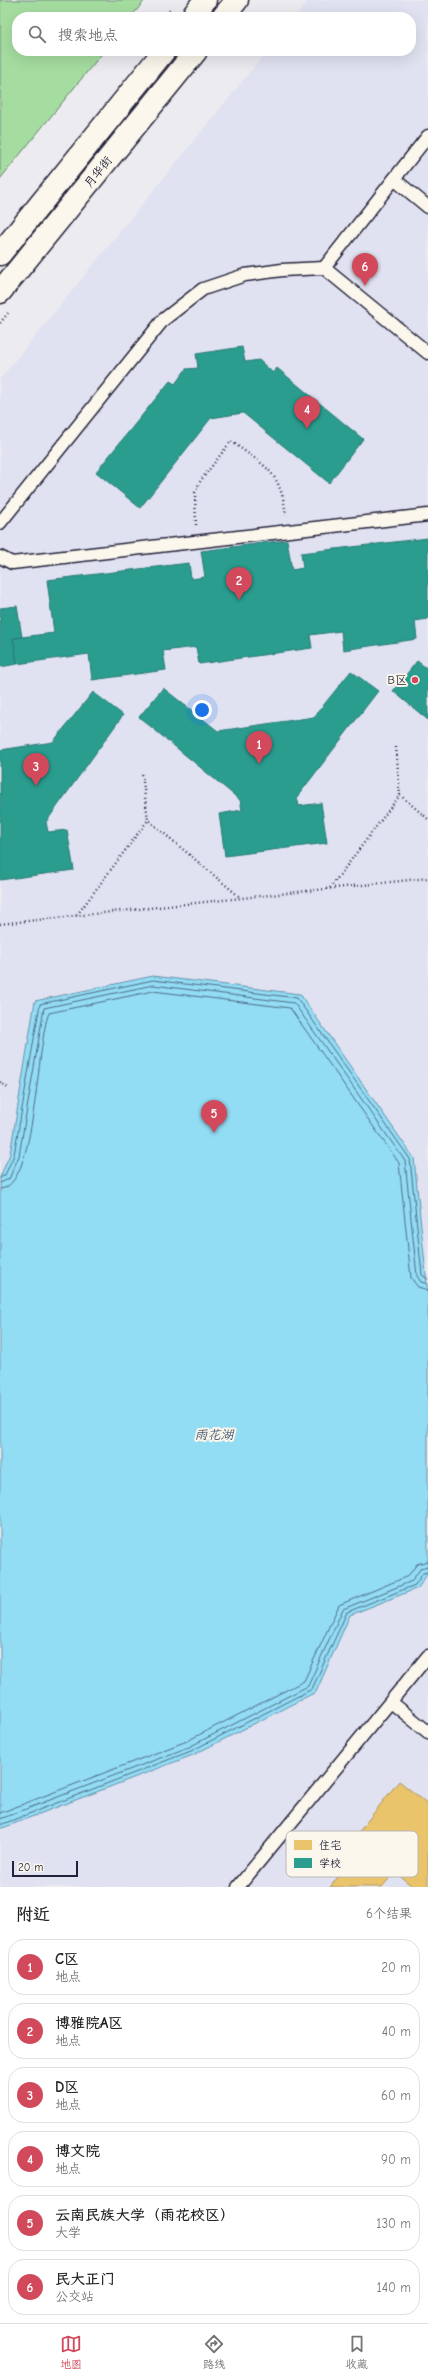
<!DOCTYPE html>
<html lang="zh">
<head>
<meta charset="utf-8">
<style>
  body { margin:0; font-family:"Comic Neue","LXGW WenKai TC",sans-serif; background:#f6f6f6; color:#222 }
  .scale { position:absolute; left:12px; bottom:10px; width:66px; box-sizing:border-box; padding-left:4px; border:2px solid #22223b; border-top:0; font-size:11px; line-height:14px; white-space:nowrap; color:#22223b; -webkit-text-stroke:3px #fbf7ec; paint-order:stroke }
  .you { position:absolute; left:202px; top:710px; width:14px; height:14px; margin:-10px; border:3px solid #fff; border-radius:50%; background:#1a73e8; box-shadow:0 0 0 6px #1a73e833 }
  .badge { display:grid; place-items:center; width:26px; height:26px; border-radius:50%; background:#d1495b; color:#fff; font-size:13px; font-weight:700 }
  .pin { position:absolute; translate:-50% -33px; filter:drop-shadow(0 1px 2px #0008) }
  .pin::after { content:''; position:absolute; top:21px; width:14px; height:12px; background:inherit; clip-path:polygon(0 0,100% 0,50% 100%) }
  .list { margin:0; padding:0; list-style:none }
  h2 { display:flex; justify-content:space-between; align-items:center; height:52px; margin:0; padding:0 16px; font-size:17px }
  h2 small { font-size:13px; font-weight:400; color:#767676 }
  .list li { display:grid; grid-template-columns:26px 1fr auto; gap:12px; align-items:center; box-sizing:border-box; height:56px; margin:0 8px 8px; padding:0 8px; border:1px solid #e0e0e0; border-radius:16px }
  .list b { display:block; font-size:15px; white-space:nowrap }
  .list p { margin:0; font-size:13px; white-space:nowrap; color:#767676 }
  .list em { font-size:13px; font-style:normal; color:#767676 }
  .icon { flex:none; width:22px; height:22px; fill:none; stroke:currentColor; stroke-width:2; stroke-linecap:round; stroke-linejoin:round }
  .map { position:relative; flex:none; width:428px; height:1887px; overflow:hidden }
  .search { position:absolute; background:#fff; box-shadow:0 4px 16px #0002; left:12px; right:12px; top:12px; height:44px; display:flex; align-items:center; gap:10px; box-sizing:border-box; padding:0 14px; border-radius:16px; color:#767676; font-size:15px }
  .sheet { height:436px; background:#fff }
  nav { display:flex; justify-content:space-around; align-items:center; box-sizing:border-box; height:56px; border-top:1px solid #e0e0e0; background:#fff; font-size:11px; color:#767676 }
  nav a { display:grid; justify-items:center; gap:2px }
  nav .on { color:#d1495b }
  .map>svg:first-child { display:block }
  .built { fill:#e1e2f1 }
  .green { fill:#a5dda0; stroke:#64806e }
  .water { fill:#92dcf4; stroke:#6592aa }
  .homes { fill:#e9c46a; stroke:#ad935c }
  .schools { fill:#2a9d8f; stroke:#287876 }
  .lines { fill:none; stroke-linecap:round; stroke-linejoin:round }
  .shore { stroke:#4f6c85; stroke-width:1 }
  .lane-casing { stroke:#22223b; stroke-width:15 }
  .secondary-casing { stroke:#22223b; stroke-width:25 }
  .path { stroke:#22223b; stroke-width:2.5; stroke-dasharray:1 3; stroke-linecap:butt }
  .lane { stroke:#fbf7ec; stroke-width:12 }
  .secondary { stroke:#fbf7ec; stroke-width:22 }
  .poi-dot { fill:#d1495b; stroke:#fbf7ec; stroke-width:1.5 }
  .labels { text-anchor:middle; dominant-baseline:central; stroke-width:4; stroke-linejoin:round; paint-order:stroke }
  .street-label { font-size:12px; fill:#22223b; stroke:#fbf7ec }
  .poi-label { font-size:12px; fill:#22223b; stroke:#fbf7ec; text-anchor:end }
  .water-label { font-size:13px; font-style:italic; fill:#445a72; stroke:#fbf7ec }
  .key { fill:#fbf7ec; stroke:#bab7b7; stroke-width:1 }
  .key-label { font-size:11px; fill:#22223b }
</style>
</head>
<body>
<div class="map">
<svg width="428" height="1887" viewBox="0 0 428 1887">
  <rect width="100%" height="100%" fill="#ecebef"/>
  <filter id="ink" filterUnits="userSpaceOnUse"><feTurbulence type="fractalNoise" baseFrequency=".025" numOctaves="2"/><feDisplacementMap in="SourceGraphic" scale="8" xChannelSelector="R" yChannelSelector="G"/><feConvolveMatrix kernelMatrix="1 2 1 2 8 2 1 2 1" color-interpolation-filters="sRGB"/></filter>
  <g filter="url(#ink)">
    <polygon class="built" points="309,0 428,0 428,1887 0,1887 0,379 267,51 411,51 411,17 295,17"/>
    <polygon class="green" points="0,0 145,0 131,17 17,17 17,51 104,51 0,179"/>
    <polygon class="water" points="153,976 300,994 414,1158 428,1294 428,1573 418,1588 350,1615 316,1692 193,1755 0,1829 0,1177 10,1154 35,1001"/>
    <g class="homes">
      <polygon points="399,1781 428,1804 428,1887 413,1887 354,1838"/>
      <polygon points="363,1845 395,1872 382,1887 330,1887"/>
    </g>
    <g class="schools">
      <polygon points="242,347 245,362 259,360 273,373 277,368 363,439 329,483 243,413 211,418 140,508 96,472 170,381 175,384 186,369 198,368 196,354"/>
      <polygon points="428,538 428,619 415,621 417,639 343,650 341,631 310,635 312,648 199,664 196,647 163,651 166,670 92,680 89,654 17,664 13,638 54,633 47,580 189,563 191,579 205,577 201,551 287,540 292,570 303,568 301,553"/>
      <polygon points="17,606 22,637 13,638 17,664 0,667 0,608"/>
      <polygon points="417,661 428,669 428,720 393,691"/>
      <polygon points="351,671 378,691 297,797 299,806 321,803 327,843 225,856 219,814 242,810 240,800 139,717 163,688 218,731 314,717"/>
      <polygon points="93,692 123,715 46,822 48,832 67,830 74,870 0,880 0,750 53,742"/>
    </g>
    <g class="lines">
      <g class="shore">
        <polyline points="0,1178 5,1175 14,1155 40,1004 153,980 297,998 410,1159 422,1275 428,1279"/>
        <polyline points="0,1183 9,1179 19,1156 44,1008 153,985 294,1003 405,1161 417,1276 421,1282 428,1284"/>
        <path d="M 0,1189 C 37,1188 36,1042 49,1013 L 153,991 L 290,1008 L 399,1163 L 411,1278 L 418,1287 L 428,1290"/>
        <polyline points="0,1813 187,1741 304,1681 339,1605 408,1576 417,1564 428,1561"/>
        <polyline points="0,1819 189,1747 308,1686 343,1609 412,1581 420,1569 428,1567"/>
        <polyline points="0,1825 191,1751 312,1689 347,1612 415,1585 423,1573 428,1572"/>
      </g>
      <defs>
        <g id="lane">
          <polyline points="394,179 428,207"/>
          <polyline points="324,268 428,136"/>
          <polyline points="0,523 163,320 203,289 245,275 282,270 324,268 428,353"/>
          <polyline points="0,557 12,563 428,515"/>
          <polyline points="391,1702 428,1732"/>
          <polyline points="238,1887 428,1656"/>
        </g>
        <g id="secondary">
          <polyline points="192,17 205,0"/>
          <polyline points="223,17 237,0"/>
          <polyline points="0,254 164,51"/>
          <polyline points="0,292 196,51"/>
        </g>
      </defs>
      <use href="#lane" class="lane-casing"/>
      <use href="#secondary" class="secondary-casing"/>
      <g class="path">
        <polyline points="164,17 170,10"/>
        <polyline points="0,323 8,313"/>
        <path d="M 196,525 L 195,493 L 199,483 L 231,441 C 265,467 280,469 286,515"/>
        <polyline points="396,747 400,795"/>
        <polyline points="142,774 148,820"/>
        <polyline points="330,888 400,795 428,819"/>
        <polyline points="77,915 148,820 241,898"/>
        <polyline points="0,924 428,878"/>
        <polyline points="0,1082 8,1088"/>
      </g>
      <use href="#lane" class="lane"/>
      <use href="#secondary" class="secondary"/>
    </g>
  </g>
  <circle class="poi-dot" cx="415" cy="680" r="4"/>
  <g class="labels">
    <g class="street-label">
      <text transform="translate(98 172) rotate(-51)">月华街</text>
    </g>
    <g class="poi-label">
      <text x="407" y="680">B区</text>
    </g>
    <g class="water-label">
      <text x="214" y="1434">雨花湖</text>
    </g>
  </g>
  <rect x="286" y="1831" width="132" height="46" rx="6" class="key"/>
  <rect x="294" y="1840" width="18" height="10" fill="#e9c46a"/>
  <rect x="294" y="1858" width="18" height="10" fill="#2a9d8f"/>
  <g class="key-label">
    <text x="319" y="1849">住宅</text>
    <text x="319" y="1867">学校</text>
  </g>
</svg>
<div class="scale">20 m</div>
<div class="you"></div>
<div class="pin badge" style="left:259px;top:764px">1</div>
<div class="pin badge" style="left:239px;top:600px">2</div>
<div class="pin badge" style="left:36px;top:786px">3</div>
<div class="pin badge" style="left:307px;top:429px">4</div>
<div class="pin badge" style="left:214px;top:1133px">5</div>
<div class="pin badge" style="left:365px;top:286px">6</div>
<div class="search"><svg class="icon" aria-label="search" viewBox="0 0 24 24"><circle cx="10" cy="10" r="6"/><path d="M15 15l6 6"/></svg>搜索地点</div>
</div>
<section class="sheet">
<h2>附近<small>6个结果</small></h2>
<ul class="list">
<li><span class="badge">1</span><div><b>C区</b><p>地点</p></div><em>20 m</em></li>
<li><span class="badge">2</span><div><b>博雅院A区</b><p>地点</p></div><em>40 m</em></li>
<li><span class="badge">3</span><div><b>D区</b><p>地点</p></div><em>60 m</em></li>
<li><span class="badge">4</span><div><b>博文院</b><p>地点</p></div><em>90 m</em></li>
<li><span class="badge">5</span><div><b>云南民族大学（雨花校区）</b><p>大学</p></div><em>130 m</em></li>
<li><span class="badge">6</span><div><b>民大正门</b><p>公交站</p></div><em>140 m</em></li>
</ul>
</section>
<nav>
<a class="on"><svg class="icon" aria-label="map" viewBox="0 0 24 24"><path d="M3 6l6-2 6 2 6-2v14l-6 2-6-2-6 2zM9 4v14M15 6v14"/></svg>地图</a>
<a><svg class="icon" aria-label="directions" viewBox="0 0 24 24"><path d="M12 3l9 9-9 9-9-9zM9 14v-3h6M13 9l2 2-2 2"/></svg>路线</a>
<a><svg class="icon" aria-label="saved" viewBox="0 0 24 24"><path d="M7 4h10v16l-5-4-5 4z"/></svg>收藏</a>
</nav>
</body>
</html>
